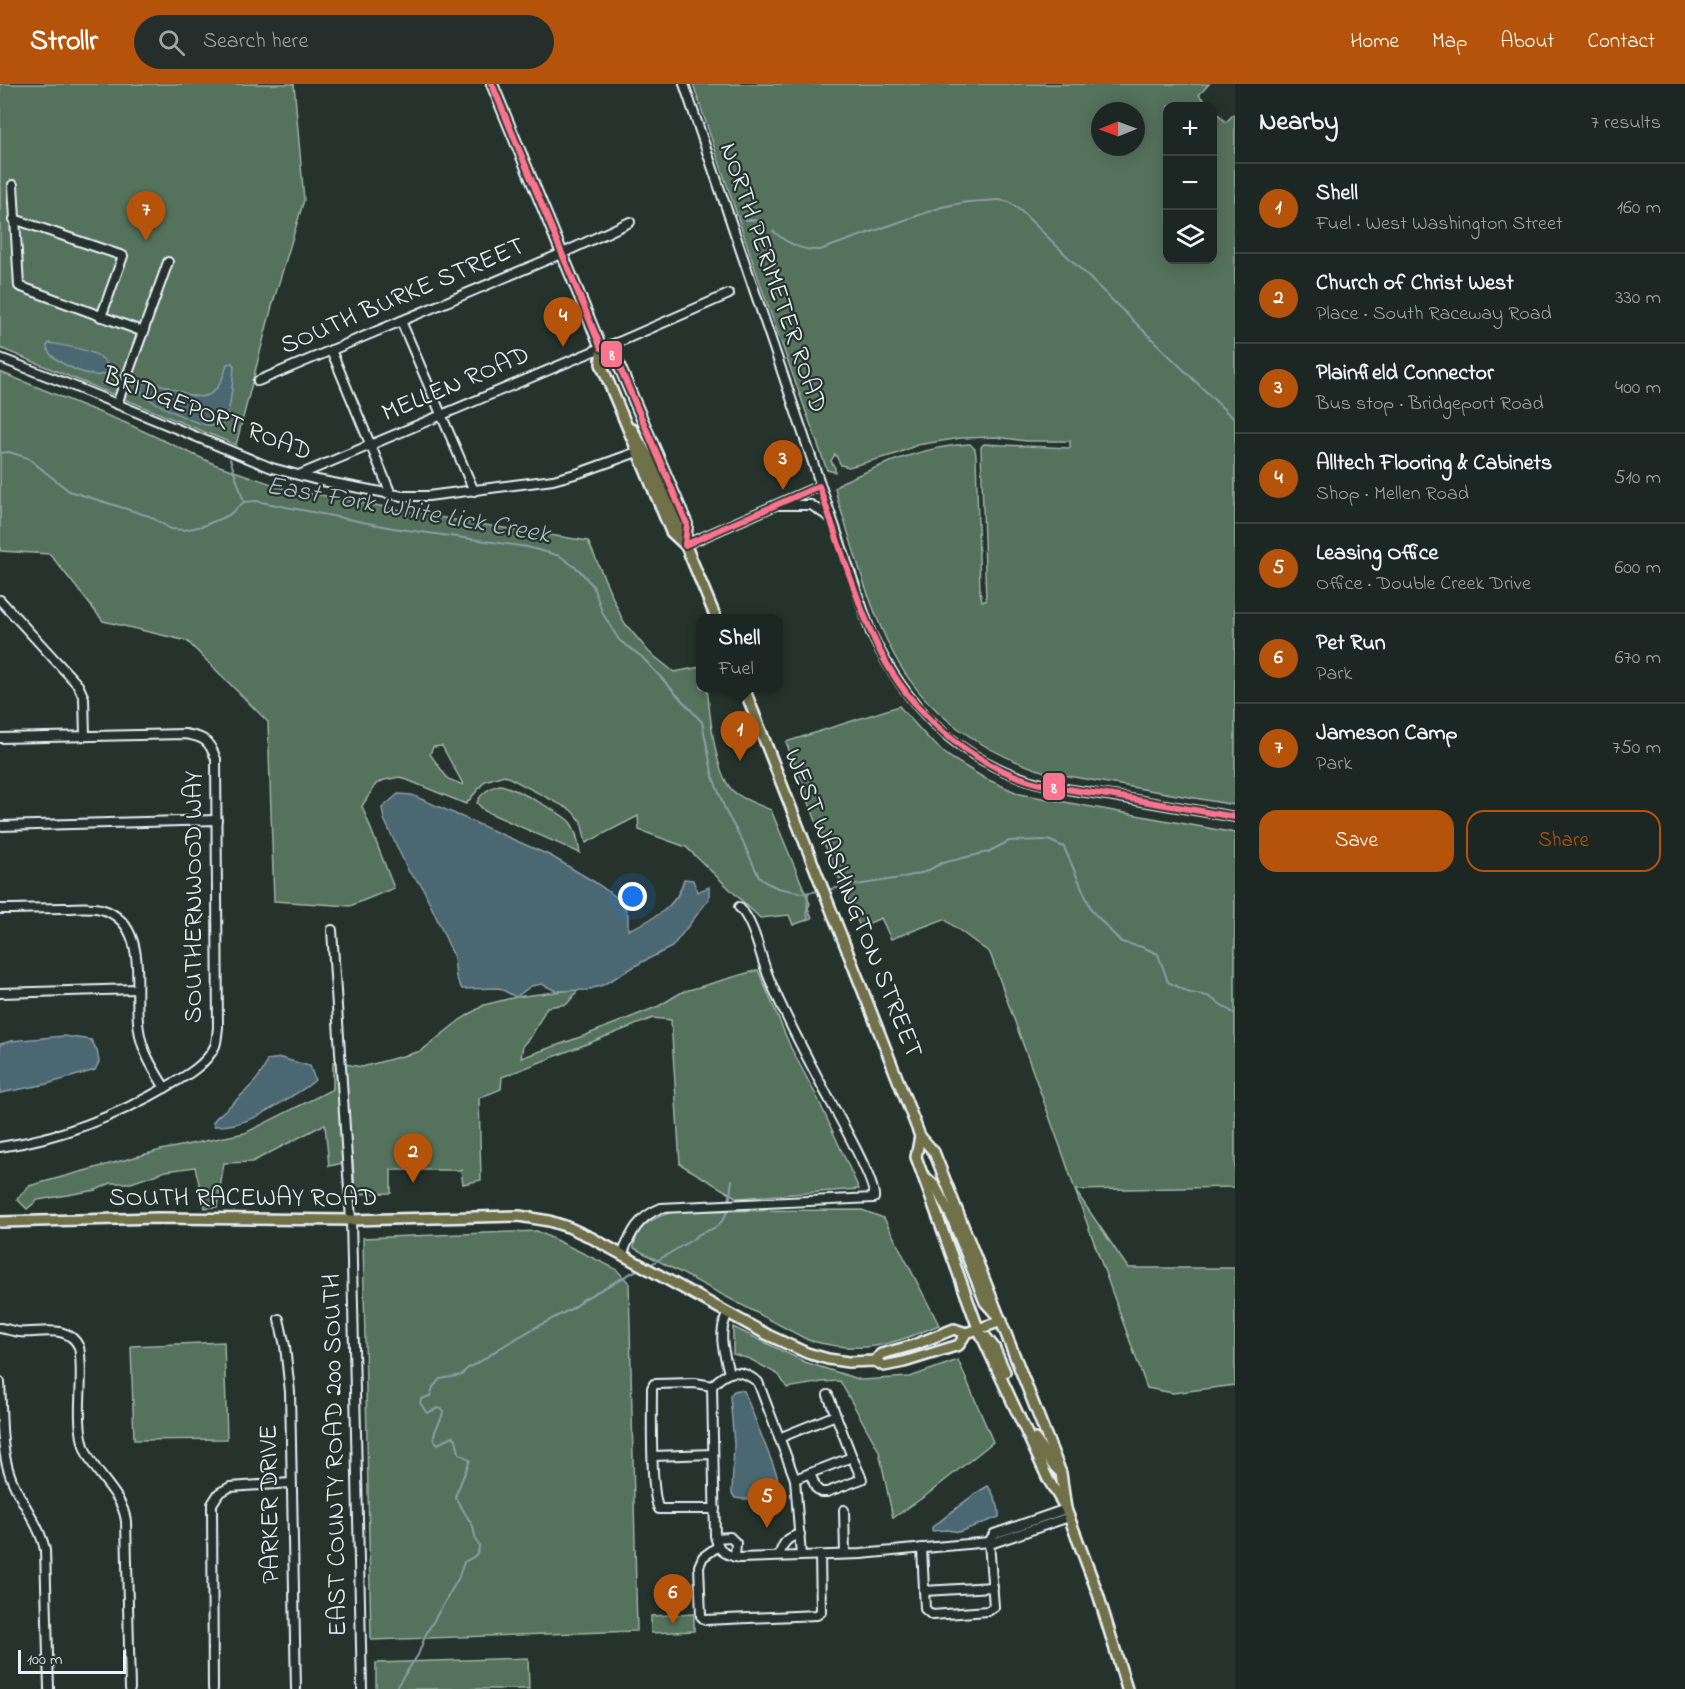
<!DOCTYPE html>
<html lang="en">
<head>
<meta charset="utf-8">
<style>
  body { margin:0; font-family:"Indie Flower",sans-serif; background:#252e2a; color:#f1f3f6 }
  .controls { position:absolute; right:18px; top:18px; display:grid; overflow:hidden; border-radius:12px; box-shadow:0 3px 15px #0003 }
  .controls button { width:54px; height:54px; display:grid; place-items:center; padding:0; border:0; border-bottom:2px solid #3a4340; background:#1c2622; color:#f1f3f6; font:30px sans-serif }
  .compass { position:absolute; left:1091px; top:18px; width:54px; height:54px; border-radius:50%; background:#1c2622; box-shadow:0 3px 15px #0003; rotate:269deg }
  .scale { position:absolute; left:18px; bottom:15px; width:108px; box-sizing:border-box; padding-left:6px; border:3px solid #e8f1f8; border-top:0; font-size:16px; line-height:21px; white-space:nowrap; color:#e8f1f8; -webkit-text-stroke:4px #26332d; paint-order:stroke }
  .you { position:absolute; left:633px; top:813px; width:21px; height:21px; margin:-15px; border:4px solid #fff; border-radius:50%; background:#1a73e8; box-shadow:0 0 0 9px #1a73e833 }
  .badge { display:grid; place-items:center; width:39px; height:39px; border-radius:50%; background:#b45309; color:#fff; font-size:20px; font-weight:700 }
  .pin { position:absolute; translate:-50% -50px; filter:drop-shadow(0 2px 3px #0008) }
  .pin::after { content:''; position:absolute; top:32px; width:21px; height:18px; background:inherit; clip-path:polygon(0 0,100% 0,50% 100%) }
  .popup { position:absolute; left:696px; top:530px; width:87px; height:78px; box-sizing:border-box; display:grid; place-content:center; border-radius:12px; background:#1c2622; filter:drop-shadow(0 2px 4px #0005); font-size:20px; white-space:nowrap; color:#a0a5a5 }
  .popup b { font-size:22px; color:#f1f3f6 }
  .popup::after { content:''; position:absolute; left:50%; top:100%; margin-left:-12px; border:12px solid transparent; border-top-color:#1c2622 }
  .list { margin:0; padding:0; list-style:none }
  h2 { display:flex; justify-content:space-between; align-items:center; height:78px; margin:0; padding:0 24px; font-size:26px }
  h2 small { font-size:20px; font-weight:400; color:#a0a5a5 }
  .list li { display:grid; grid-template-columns:39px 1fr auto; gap:18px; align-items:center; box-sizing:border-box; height:90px; padding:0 24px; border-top:2px solid #3a4340 }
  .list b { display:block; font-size:22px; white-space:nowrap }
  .list p { margin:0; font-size:20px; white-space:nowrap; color:#a0a5a5 }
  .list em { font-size:20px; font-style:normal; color:#a0a5a5 }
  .actions { display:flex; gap:12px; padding:18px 24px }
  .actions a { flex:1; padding:14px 0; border:2px solid #b45309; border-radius:18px; text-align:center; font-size:21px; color:#b45309 }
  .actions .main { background:#b45309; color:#fff }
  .icon { flex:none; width:33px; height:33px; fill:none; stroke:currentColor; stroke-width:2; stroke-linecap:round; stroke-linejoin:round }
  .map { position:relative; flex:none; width:1235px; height:1605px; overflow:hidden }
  header { display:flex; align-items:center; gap:36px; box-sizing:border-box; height:84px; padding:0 30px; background:#b45309; color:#fff }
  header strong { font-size:28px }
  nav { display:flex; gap:33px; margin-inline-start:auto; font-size:21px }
  .search { width:420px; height:54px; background:#252e2a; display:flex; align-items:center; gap:15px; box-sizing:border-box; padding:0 21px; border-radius:33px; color:#a0a5a5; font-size:22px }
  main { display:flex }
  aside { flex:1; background:#1c2622 }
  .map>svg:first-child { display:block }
  .green { fill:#54725b; stroke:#9eb2aa; stroke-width:1.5; fill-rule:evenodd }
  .water { fill:#4c6772; stroke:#8a9ea8; stroke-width:1.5 }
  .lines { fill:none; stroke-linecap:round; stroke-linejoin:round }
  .stream { stroke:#8a9ea8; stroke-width:2 }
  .minor-casing { stroke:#e8f1f8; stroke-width:12 }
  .major-casing { stroke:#e8f1f8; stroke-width:14 }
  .minor { stroke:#26332d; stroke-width:8 }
  .major { stroke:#6f714a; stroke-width:9 }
  .bus-1-casing { stroke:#26332d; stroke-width:10 }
  .bus-1 { stroke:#fc738d; stroke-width:6 }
  .labels { text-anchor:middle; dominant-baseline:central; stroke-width:4.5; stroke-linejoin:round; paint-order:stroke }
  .street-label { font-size:26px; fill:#e8f1f8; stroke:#26332d }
  .water-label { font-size:27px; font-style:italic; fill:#aabac2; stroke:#26332d }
  .line-badge { stroke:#26332d; stroke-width:2 }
  .badge-label { font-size:16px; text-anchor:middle; font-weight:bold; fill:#fff }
</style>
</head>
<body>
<header>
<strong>Strollr</strong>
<div class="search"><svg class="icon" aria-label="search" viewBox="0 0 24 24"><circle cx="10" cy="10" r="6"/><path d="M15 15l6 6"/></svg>Search here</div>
<nav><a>Home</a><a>Map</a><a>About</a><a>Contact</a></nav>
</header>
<main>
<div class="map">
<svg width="1235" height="1605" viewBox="0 0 1235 1605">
  <rect width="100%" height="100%" fill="#26332d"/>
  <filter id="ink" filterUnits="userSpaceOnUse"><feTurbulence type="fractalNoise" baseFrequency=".0167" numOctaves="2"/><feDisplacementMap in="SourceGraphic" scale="12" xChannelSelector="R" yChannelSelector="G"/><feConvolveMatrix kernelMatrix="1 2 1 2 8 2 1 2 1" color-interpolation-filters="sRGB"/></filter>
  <g filter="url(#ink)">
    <g class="green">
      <polygon points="0,0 294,0 304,116 272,222 236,361 0,264"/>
      <path d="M 693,0 L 1209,0 L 1199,11 L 1210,22 L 1168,22 L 1168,176 L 1212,176 L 1213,25 L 1226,38 L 1235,29 L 1235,721 L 1045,688 C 982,668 924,629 893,569 C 868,521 855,468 838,417 L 835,404 L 842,398 C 883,380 925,362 970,360 L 975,365 L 976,372 L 980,508 L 982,517 L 986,517 L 981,363 L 984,360 L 1070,364 L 1070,357 L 1026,357 L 996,353 L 961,354 L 917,361 L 896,370 L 849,383 L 841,381 L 835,370 L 831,377 L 835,384 L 835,388 L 827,386 L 764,211 ZM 1100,27 L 1136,27 L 1136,63 L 1100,63 Z"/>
      <path d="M 0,288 L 128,340 L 214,380 L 283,404 L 466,438 L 588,457 L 623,537 L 649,568 L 674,588 L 701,583 L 701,604 L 707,604 C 710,629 714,689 733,707 C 741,715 762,722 771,726 L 810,820 L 808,824 L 812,834 L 793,841 L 789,831 L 760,834 L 686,763 L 639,746 L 638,732 L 586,759 L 581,737 L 571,726 L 504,691 L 485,697 L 466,720 L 400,693 L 384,696 L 376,700 L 362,722 L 394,804 L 350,822 L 274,817 L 268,638 L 187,557 L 103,537 L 50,470 L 0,467 ZM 442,662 L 463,700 L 463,701 L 448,695 L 430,670 L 433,663 Z"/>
      <polygon points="899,622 927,653 948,672 984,694 1020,710 1235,749 1235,1103 1075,1106 1128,1184 1235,1184 1235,1301 1173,1309 1147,1304 1075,1106 1065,1076 990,869 944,835 891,855 881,834 860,843 825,761 786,658"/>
      <path d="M 500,701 C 511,702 563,730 570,738 C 577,747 578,759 580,769 L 485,727 L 477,719 C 480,710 490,703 500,701 Z"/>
      <polygon points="758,886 791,964 818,1015 859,1105 737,1114 680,1080 671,936 653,934 502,993 501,1005 479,1014 481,1096 463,1100 461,1086 391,1086 391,1109 355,1110 353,1077 329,1082 325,1040 252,1078 224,1079 217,1123 205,1124 195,1083 166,1087 131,1099 111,1099 96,1106 38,1116 27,1125 17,1115 29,1102 161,1066 245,1049 333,1005 333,978 362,983 421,967 460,936 484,921 516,913 579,905 567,920 547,923 532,951 523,961 521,974 586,951 659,922 682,908"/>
      <path d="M 862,1126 L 884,1134 L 939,1241 C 888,1262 863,1271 808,1256 L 634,1164 C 635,1140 658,1131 678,1127 Z"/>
      <polygon points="537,1147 616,1185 629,1199 637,1547 371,1556 363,1154"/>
      <polygon points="733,1243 805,1278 861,1296 910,1293 958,1276 993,1358 928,1410 893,1434 879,1367 840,1297 822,1298 787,1304 779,1291 750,1275 733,1270"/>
      <polygon points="224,1258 227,1355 134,1356 131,1262"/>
      <polygon points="694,1530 694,1547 651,1549 651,1532"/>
      <polygon points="528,1574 529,1605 376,1605 376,1579"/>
    </g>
    <g class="water">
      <path d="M 49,259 C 65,262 111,267 108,287 C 106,289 102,291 99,291 C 87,293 47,276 47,262 Z"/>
      <path d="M 232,279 L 234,282 C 233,294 231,329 224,338 C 211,353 158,319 143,312 L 141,305 L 145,297 C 179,299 212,340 227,280 Z"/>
      <path d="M 398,710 L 412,711 L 551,772 L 596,799 L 619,815 L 624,822 L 628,831 L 628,846 C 652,836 678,823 684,795 L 693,796 L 697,808 L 709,803 L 709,815 L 672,863 L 642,878 L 603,901 L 587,906 L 556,907 L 542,900 L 531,902 L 516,913 L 499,904 L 462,905 L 456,893 L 454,873 L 437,835 L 422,802 L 409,788 L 384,735 L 382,724 Z"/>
      <polygon points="64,952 91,956 97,966 99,978 95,986 47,1000 0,1009 0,960 11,957"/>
      <path d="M 281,974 L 310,982 L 315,996 C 308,1003 300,1007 292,1012 C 267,1028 244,1043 214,1042 L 213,1038 L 216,1034 C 230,1021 264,995 267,976 Z"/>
      <path d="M 738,1306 L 744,1307 L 777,1391 L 778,1406 L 776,1411 C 762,1413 750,1417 735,1414 L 732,1409 L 734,1360 L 730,1312 L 734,1307 Z"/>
      <path d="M 988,1402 C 994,1411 1000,1422 999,1433 L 959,1448 L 947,1446 L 932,1447 L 932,1443 C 951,1430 967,1413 988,1402 Z"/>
    </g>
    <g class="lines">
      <g class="stream">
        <polyline points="746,136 756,136 764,141"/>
        <path d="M 773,147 C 787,159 801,167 820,166 L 942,123 L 967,118 L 999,116 L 1009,118 L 1022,128 L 1235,336"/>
        <polyline points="0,369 9,368 28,374 69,407 149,432 171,445 184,446 203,442 229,431 244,418 256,417 393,444 527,463 560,472 579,486 593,502 603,530 619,556 642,573 702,638 713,693 726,728 743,758 758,791 765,798 778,804 803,809 820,807"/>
        <polyline points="230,375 244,418"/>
        <polyline points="825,806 900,794 925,788 942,779 988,768 1009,757 1048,756 1064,763 1092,827 1121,858 1142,863 1158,870 1168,898 1190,909 1208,912 1235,930"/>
        <polyline points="808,809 807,827 808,835"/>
        <path d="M 650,1181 L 693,1155 C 699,1148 706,1148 714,1144 C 731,1135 729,1113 732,1096"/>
        <path d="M 395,1605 L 418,1571 L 426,1550 L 458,1495 L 464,1478 C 473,1473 479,1472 479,1461 L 476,1457 L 473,1442 L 455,1413 L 470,1376 L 459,1369 L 456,1355 L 453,1352 L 438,1360 L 435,1357 C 431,1346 443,1338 443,1326 L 438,1324 L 427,1329 L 420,1319 L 421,1315 L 430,1312 L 433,1303 L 440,1295 L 462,1291 C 466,1282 476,1281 484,1275 C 512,1255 544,1239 575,1223 L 582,1216 L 637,1186"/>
      </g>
      <defs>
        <g id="minor">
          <path d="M 684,0 L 871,549 C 905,620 954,673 1031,697 C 1058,705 1086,708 1113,712 C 1153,719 1194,726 1235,733"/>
          <polyline points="13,101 19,202 144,248"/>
          <polyline points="14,135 123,172 101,233"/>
          <polyline points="401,237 474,407"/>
          <polyline points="331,266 391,410"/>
          <polyline points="0,274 73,302 272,384 317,396 402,412 428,412 553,396 579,389 637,368"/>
          <polyline points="258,297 563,169 630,138"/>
          <polyline points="117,320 168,178"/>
          <polyline points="299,391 601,264 619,258 729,210"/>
          <polyline points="779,421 811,421 829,433"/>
          <polyline points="685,461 819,402"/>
          <polyline points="0,516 78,601 84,614 85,652"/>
          <path d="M 0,654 L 185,650 C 204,653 209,656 216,675 L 218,944 C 217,949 217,957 215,962 C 207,980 186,992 170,1001 C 117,1032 61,1054 0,1063"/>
          <polyline points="0,742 217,736"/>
          <path d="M 0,825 C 21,825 43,824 64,824 C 76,824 89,822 101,825 C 152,840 132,907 139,946 C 142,968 154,986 165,1004"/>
          <polyline points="332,846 351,1136 362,1605"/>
          <polyline points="0,909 137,905"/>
          <path d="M 622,1171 C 631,1149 638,1133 661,1124 L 874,1114 C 877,1097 830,1018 820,998 C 802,964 784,930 769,894 C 760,873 755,839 739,823"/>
          <path d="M 728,1229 C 717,1249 724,1269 729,1289"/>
          <polyline points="279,1235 285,1262 290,1308 296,1605"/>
          <path d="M 0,1244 C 6,1245 13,1247 19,1248 C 40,1250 68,1239 79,1263 C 85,1296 74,1333 85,1365 C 95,1392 122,1408 126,1437 L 130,1605"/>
          <path d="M 0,1298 C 2,1328 0,1363 10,1391 C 19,1417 39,1438 45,1466 L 49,1605"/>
          <path d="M 712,1302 L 695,1299 L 654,1300 L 652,1304 C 652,1328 650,1409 659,1425 L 715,1425"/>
          <polyline points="779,1354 836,1331"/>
          <polyline points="653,1372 713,1370"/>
          <polyline points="810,1389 816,1404 821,1408 827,1408 862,1395 852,1373"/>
          <polyline points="795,1395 852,1373 828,1311"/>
          <polyline points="844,1426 845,1470"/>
          <polyline points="716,1454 730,1453 736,1459 735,1473"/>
          <polyline points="989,1458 994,1450 1066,1425"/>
          <polyline points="717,1463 703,1473 699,1482 701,1532 705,1536 817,1531 821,1528 820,1471"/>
          <polyline points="922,1464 925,1525 932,1531 988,1527 994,1523 989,1458"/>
          <path d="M 779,1472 C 783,1459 786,1454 800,1450"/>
          <path d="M 801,1472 L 795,1395 L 758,1298 C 739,1284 728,1285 712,1302 L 715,1452 C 719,1468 724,1470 739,1474 L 861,1470 L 989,1458 L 993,1459 L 1069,1433"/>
          <polyline points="924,1507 993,1503"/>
          <polyline points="213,1605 212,1420 219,1409 230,1403 291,1399"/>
        </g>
        <g id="major">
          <polyline points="492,0 601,264 601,280 671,448 685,461"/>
          <polyline points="601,264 615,272 687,440 686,458"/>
          <polyline points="632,345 650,376 716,534"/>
          <polyline points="744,604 920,1052 934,1068 1061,1389 1066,1425"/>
          <polyline points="920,1052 916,1073 978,1244 1048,1395 1066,1425 1098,1510 1127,1605"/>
          <polyline points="0,1138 158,1134 351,1136 519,1132 549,1137 568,1143 590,1153 768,1251 807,1269 828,1275 848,1278 875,1277 884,1282 904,1278 959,1261 966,1249 1002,1237 985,1218 952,1134 935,1102 923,1091"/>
          <polyline points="986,1253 994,1263 1005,1288"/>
          <polyline points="875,1277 881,1270 914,1261 954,1245 966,1249"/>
          <polyline points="1035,1355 1052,1380 1059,1387"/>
        </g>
      </defs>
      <use href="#minor" class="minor-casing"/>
      <use href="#major" class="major-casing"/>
      <use href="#minor" class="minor"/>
      <use href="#major" class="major"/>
      <defs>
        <g id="bus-1">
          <polyline points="492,0 601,264 615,272 687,440 685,461"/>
          <path d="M 685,461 L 819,402 C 836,450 851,501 871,548 C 900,618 960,676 1033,698 C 1059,705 1087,708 1114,712 C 1154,719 1195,726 1235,733"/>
        </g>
      </defs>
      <use href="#bus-1" class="bus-1-casing"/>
      <use href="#bus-1" class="bus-1"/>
    </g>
  </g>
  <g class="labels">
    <g class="street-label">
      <text transform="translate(772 194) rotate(71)">NORTH PERIMETER ROAD</text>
      <text transform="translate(403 213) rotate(-23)">SOUTH BURKE STREET</text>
      <text transform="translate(456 301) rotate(-23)">MELLEN ROAD</text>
      <text transform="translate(207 331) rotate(21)">BRIDGEPORT ROAD</text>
      <text transform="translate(195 813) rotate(-90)">SOUTHERNWOOD WAY</text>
      <text transform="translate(852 820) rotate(68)">WEST WASHINGTON STREET</text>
      <text x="243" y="1115">SOUTH RACEWAY ROAD</text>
      <text transform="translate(336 1371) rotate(-91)">EAST COUNTY ROAD 200 SOUTH</text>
      <text transform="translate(271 1420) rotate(-91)">PARKER DRIVE</text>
    </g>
    <g class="water-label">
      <text transform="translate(408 427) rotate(10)">East Fork White Lick Creek</text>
    </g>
  </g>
  <g class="line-badge">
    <rect x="600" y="256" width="23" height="28" rx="6" fill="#fc738d"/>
    <rect x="1042" y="688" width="24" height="29" rx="6" fill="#fc738d"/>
  </g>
  <g class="badge-label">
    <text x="612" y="276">8</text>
    <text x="1054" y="709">8</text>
  </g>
</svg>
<div class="controls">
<button>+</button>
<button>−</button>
<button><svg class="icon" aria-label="layers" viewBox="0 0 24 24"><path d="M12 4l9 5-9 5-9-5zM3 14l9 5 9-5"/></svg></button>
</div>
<svg class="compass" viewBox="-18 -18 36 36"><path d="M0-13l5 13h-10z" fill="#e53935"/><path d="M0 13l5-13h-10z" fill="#a0a5a5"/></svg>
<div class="scale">100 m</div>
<div class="you"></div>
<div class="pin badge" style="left:740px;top:677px">1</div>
<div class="popup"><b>Shell</b>Fuel</div>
<div class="pin badge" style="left:413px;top:1099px">2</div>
<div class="pin badge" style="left:783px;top:406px">3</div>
<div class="pin badge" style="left:563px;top:263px">4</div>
<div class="pin badge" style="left:767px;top:1444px">5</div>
<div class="pin badge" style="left:673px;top:1540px">6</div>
<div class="pin badge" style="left:146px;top:157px">7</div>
</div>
<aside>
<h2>Nearby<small>7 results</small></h2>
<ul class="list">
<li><span class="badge">1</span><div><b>Shell</b><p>Fuel · West Washington Street</p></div><em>160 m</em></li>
<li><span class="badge">2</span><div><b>Church of Christ West</b><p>Place · South Raceway Road</p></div><em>330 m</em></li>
<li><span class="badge">3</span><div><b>Plainfield Connector</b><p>Bus stop · Bridgeport Road</p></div><em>400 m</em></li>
<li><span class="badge">4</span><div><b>Alltech Flooring &amp; Cabinets</b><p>Shop · Mellen Road</p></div><em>510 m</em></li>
<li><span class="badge">5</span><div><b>Leasing Office</b><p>Office · Double Creek Drive</p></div><em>600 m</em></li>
<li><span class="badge">6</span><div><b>Pet Run</b><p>Park</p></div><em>670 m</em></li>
<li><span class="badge">7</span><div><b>Jameson Camp</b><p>Park</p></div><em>750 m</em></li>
</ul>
<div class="actions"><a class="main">Save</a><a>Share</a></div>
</aside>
</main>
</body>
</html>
